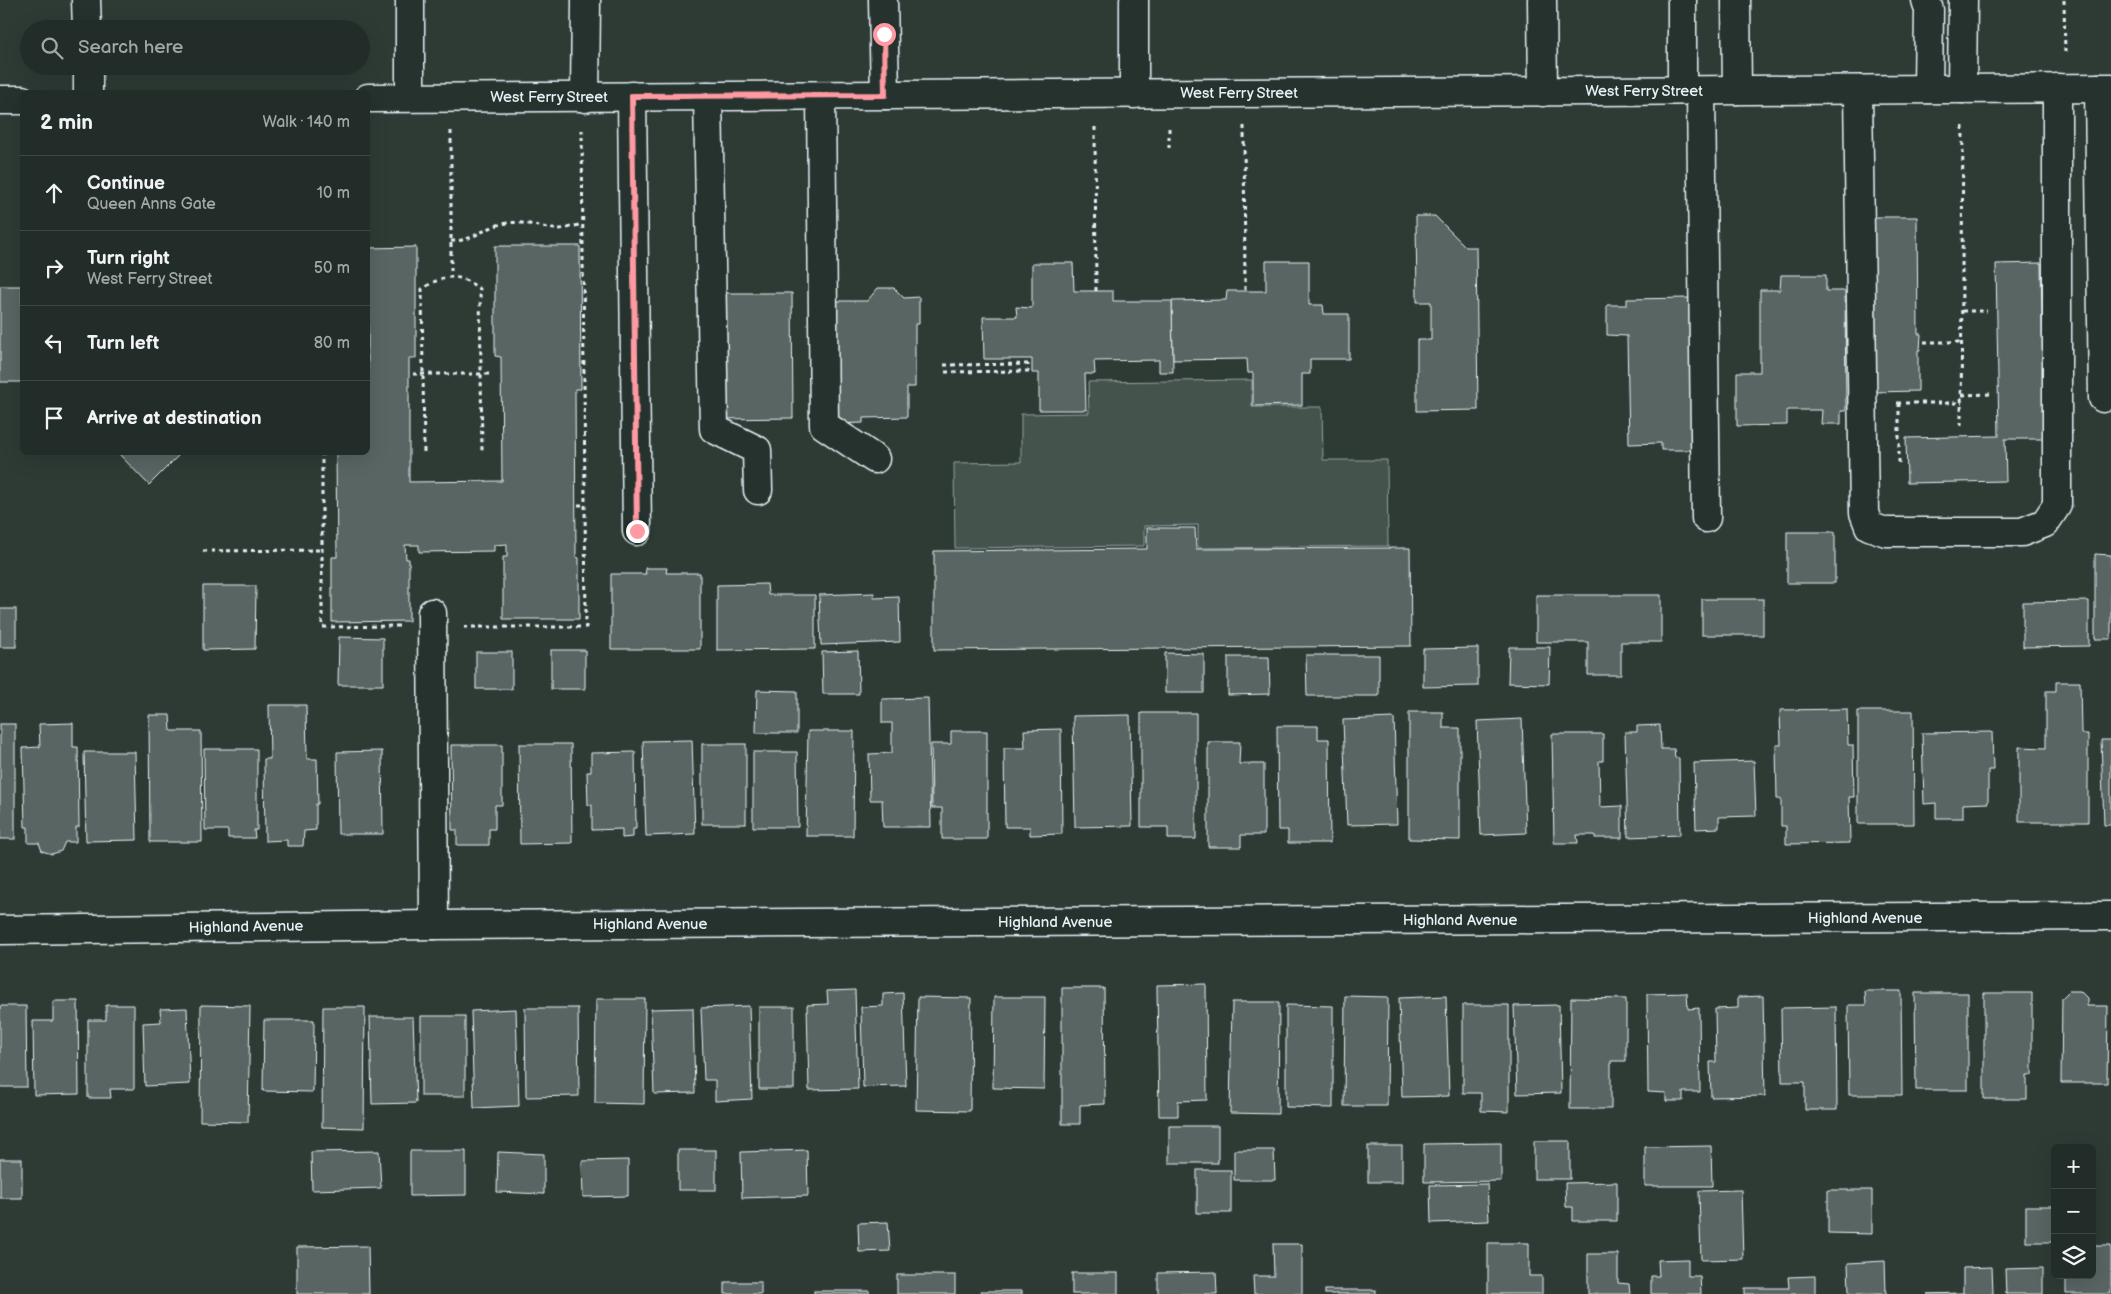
<!DOCTYPE html>
<html lang="en">
<head>
<meta charset="utf-8">
<style>
  body { margin:0; font-family:"Balsamiq Sans",sans-serif; background:#2a3430; color:#f1f3f6 }
  .controls { position:absolute; right:15px; bottom:15px; display:grid; overflow:hidden; border-radius:8px; box-shadow:0 5px 20px #0002 }
  .controls button { width:45px; height:45px; display:grid; place-items:center; padding:0; border:0; border-bottom:1px solid #3f4845; background:#222c28; color:#f1f3f6; font:25px sans-serif }
  .stop { position:absolute; width:15px; height:15px; margin:-11px; border:4px solid #ff9aa2; border-radius:50%; background:#fff }
  .stop.end { background:#ff9aa2; border-color:#fff; box-shadow:0 1px 5px #0008 }
  .list { margin:0; padding:0; list-style:none }
  h2 { display:flex; justify-content:space-between; align-items:center; height:65px; margin:0; padding:0 20px; font-size:21px }
  h2 small { font-size:16px; font-weight:400; color:#a2a7a8 }
  .list li { display:grid; grid-template-columns:32px 1fr auto; gap:15px; align-items:center; box-sizing:border-box; height:75px; padding:0 20px; border-top:1px solid #3f4845 }
  .list b { display:block; font-size:19px; white-space:nowrap }
  .list p { margin:0; font-size:16px; white-space:nowrap; color:#a2a7a8 }
  .list em { font-size:16px; font-style:normal; color:#a2a7a8 }
  .icon { flex:none; width:28px; height:28px; fill:none; stroke:currentColor; stroke-width:2; stroke-linecap:round; stroke-linejoin:round }
  .map { position:relative; flex:none; width:2111px; height:1294px; overflow:hidden }
  .search { position:absolute; background:#222c28; box-shadow:0 5px 20px #0002; left:20px; top:20px; width:350px; height:55px; display:flex; align-items:center; gap:12px; box-sizing:border-box; padding:0 18px; border-radius:28px; color:#a2a7a8; font-size:19px }
  .panel { position:absolute; background:#222c28; box-shadow:0 5px 20px #0002; left:20px; top:90px; width:350px; height:365px; border-radius:8px }
  .map>svg:first-child { display:block }
  .green { fill:#45524e; stroke:#96a2a3 }
  .building { fill:#596563; stroke:#e8f1f8 }
  .lines { fill:none; stroke-linecap:round; stroke-linejoin:round }
  .minor-casing { stroke:#e8f1f8; stroke-width:31 }
  .path { stroke:#e8f1f8; stroke-width:3; stroke-dasharray:4 4; stroke-linecap:butt }
  .minor { stroke:#26332d; stroke-width:28 }
  .route { stroke:#ff9aa2; stroke-width:6 }
  .labels { text-anchor:middle; dominant-baseline:central; stroke-width:4; stroke-linejoin:round; paint-order:stroke }
  .street-label { font-size:15px; fill:#e8f1f8; stroke:#26332d }
</style>
</head>
<body>
<div class="map">
<svg width="2111" height="1294" viewBox="0 0 2111 1294">
  <rect width="100%" height="100%" fill="#2e3b35"/>
  <filter id="ink" filterUnits="userSpaceOnUse"><feTurbulence type="fractalNoise" baseFrequency=".02" numOctaves="2"/><feDisplacementMap in="SourceGraphic" scale="10" xChannelSelector="R" yChannelSelector="G"/><feConvolveMatrix kernelMatrix="1 2 1 2 8 2 1 2 1" color-interpolation-filters="sRGB"/></filter>
  <g filter="url(#ink)">
    <polygon class="green" points="1252,380 1252,407 1322,407 1323,460 1387,460 1388,546 1198,548 1198,525 1144,526 1144,546 955,548 954,463 1021,462 1021,414 1089,413 1088,382"/>
    <g class="building">
      <polygon points="1416,216 1435,216 1466,247 1476,247 1478,410 1417,411 1417,340 1431,340 1431,302 1417,302"/>
      <polygon points="1872,217 1917,217 1918,334 1921,334 1920,350 1918,350 1918,391 1873,392"/>
      <polygon points="495,246 580,246 581,389 575,389 576,557 579,558 579,619 503,619 503,557 507,557 507,544 494,545 494,551 419,552 419,545 405,545 406,559 409,559 409,621 332,622 332,557 337,557 336,452 368,452 368,248 416,247 416,358 409,358 409,482 502,481 501,357 495,356"/>
      <polygon points="1266,261 1309,261 1309,305 1323,305 1324,314 1349,314 1349,359 1310,359 1310,374 1302,374 1302,405 1253,406 1253,373 1248,373 1247,359 1173,360 1172,301 1226,300 1227,291 1266,291"/>
      <polygon points="1032,263 1073,263 1074,291 1113,291 1113,301 1172,301 1173,372 1159,372 1159,360 1094,361 1095,374 1085,374 1086,410 1039,410 1039,373 1032,373 1032,359 984,359 983,317 1017,317 1016,307 1032,308"/>
      <polygon points="2041,263 2044,439 2005,439 2006,481 1907,483 1906,438 1999,436 1996,264"/>
      <polygon points="1781,275 1826,275 1826,291 1845,291 1846,411 1841,411 1841,424 1821,424 1822,410 1787,410 1787,425 1737,426 1737,372 1760,372 1760,290 1780,290"/>
      <polygon points="22,277 22,382 0,382 0,286 22,286"/>
      <polygon points="878,288 894,288 904,298 919,297 919,324 915,324 915,387 907,387 907,417 863,418 863,423 835,424 834,301 867,301"/>
      <polygon points="718,293 792,293 793,418 719,419"/>
      <polygon points="1689,298 1691,421 1697,421 1698,450 1661,450 1661,443 1629,444 1627,336 1607,335 1607,305 1627,305 1627,299"/>
      <polygon points="117,452 182,452 149,485"/>
      <polygon points="1147,528 1195,528 1196,549 1410,548 1411,646 934,650 934,551 1147,549"/>
      <rect x="1787" y="532" width="48" height="51"/>
      <polygon points="2095,554 2111,555 2111,639 2095,639"/>
      <polygon points="645,568 667,568 666,573 700,573 700,649 611,649 611,574 646,574"/>
      <polygon points="767,584 768,595 815,595 815,649 717,650 717,585"/>
      <polygon points="203,586 256,586 255,649 203,650"/>
      <polygon points="874,593 874,598 899,597 900,642 821,645 819,595"/>
      <polygon points="1536,595 1661,595 1661,642 1621,642 1621,675 1588,675 1588,642 1536,642"/>
      <rect x="1702" y="599" width="61" height="36"/>
      <polygon points="2089,601 2089,646 2023,647 2023,602"/>
      <rect x="0" y="609" width="16" height="38"/>
      <polygon points="339,637 383,638 383,685 338,685"/>
      <polygon points="1509,647 1550,647 1549,684 1508,683"/>
      <polygon points="1478,648 1478,686 1423,687 1423,649"/>
      <rect x="551" y="650" width="34" height="39"/>
      <polygon points="858,651 859,694 823,694 822,652"/>
      <rect x="476" y="652" width="36" height="37"/>
      <polygon points="1165,653 1204,654 1204,693 1165,693"/>
      <polygon points="1306,655 1379,655 1379,696 1307,696"/>
      <polygon points="1228,657 1269,657 1270,694 1228,695"/>
      <polygon points="2056,682 2080,682 2081,734 2088,734 2088,822 2019,822 2019,747 2046,748 2046,691 2056,691"/>
      <polygon points="757,690 797,691 797,733 756,733"/>
      <polygon points="928,698 931,827 883,827 882,800 870,800 869,754 892,753 892,723 882,723 882,699"/>
      <polygon points="269,705 306,705 307,759 317,759 318,804 316,804 316,830 304,831 303,846 287,846 287,840 265,841 264,759 270,759"/>
      <polygon points="1847,709 1848,745 1853,745 1854,797 1849,797 1850,843 1786,844 1786,826 1781,826 1781,799 1777,799 1776,745 1781,745 1780,710"/>
      <polygon points="1858,711 1913,711 1914,824 1858,824"/>
      <polygon points="1409,712 1443,712 1443,728 1460,728 1460,840 1409,839"/>
      <polygon points="1141,713 1196,713 1196,839 1168,839 1168,827 1141,827"/>
      <polygon points="149,715 170,715 171,731 201,731 202,842 150,842"/>
      <polygon points="1130,715 1132,826 1075,827 1073,716"/>
      <polygon points="1394,718 1397,824 1347,825 1343,720"/>
      <polygon points="1522,719 1526,833 1481,835 1477,721"/>
      <polygon points="73,723 73,747 78,747 79,827 76,827 76,842 65,842 61,851 52,854 42,851 39,843 28,843 28,827 25,827 23,748 40,747 39,724"/>
      <rect x="0" y="724" width="15" height="115"/>
      <polygon points="1660,725 1661,749 1674,749 1675,758 1679,758 1680,835 1628,837 1625,732 1637,732 1637,726"/>
      <polygon points="1277,726 1318,726 1318,739 1329,739 1330,843 1288,843 1288,830 1278,830"/>
      <polygon points="1061,729 1062,834 1030,835 1030,827 1005,827 1004,748 1025,748 1024,730"/>
      <polygon points="808,731 854,731 853,836 806,836"/>
      <polygon points="951,731 987,731 987,839 942,839 942,808 932,808 931,744 951,744"/>
      <polygon points="1992,732 1993,770 1988,770 1988,803 1963,804 1963,818 1936,818 1936,803 1924,804 1922,733"/>
      <polygon points="1552,734 1603,734 1603,761 1599,761 1600,807 1622,806 1622,838 1595,838 1595,835 1577,835 1578,843 1554,843"/>
      <polygon points="692,740 695,834 646,836 643,741"/>
      <polygon points="2101,740 2111,740 2111,825 2104,825"/>
      <polygon points="1208,742 1240,742 1239,764 1264,764 1264,835 1241,835 1241,847 1208,847"/>
      <polygon points="519,744 571,744 572,843 520,844"/>
      <rect x="702" y="744" width="44" height="80"/>
      <polygon points="451,745 502,745 502,805 495,805 495,829 489,829 489,845 457,845 457,830 452,830"/>
      <polygon points="204,749 257,749 257,830 254,830 255,838 228,838 228,830 205,830"/>
      <polygon points="382,751 383,834 338,834 337,752"/>
      <polygon points="84,752 135,752 137,840 86,841"/>
      <polygon points="635,752 636,829 633,829 633,837 622,838 622,829 592,830 592,805 588,805 587,772 591,772 591,753"/>
      <polygon points="753,752 797,752 798,827 753,827"/>
      <polygon points="1754,761 1756,816 1719,817 1719,828 1696,829 1694,763"/>
      <polygon points="1206,984 1207,1100 1178,1101 1178,1116 1159,1116 1157,985"/>
      <polygon points="1062,988 1104,988 1105,1104 1080,1105 1080,1124 1062,1124"/>
      <polygon points="855,990 858,1089 809,1090 807,1005 828,1004 827,991"/>
      <polygon points="1865,991 1901,991 1902,1095 1849,1095 1848,1005 1866,1005"/>
      <polygon points="2069,991 2080,991 2087,998 2087,1006 2108,1006 2107,1083 2061,1083 2062,998"/>
      <polygon points="903,993 906,1086 863,1087 861,1007 883,1006 883,994"/>
      <polygon points="1687,993 1688,1009 1699,1008 1700,1092 1683,1092 1683,1101 1666,1101 1666,1093 1648,1092 1647,994"/>
      <polygon points="1915,993 1968,993 1968,1090 1916,1090"/>
      <polygon points="1984,993 2032,993 2032,1075 2027,1075 2027,1099 1984,1099"/>
      <polygon points="1345,996 1388,997 1387,1106 1344,1106"/>
      <polygon points="1446,996 1449,1096 1402,1097 1399,998"/>
      <polygon points="1763,996 1765,1096 1711,1097 1710,1062 1716,1062 1715,1009 1738,1008 1738,997"/>
      <polygon points="918,997 971,998 970,1111 916,1110"/>
      <polygon points="994,997 1045,997 1044,1089 993,1088"/>
      <polygon points="1571,998 1626,999 1626,1061 1611,1061 1611,1109 1570,1109"/>
      <polygon points="596,999 645,999 644,1104 595,1103"/>
      <polygon points="53,1001 78,1001 79,1094 34,1095 33,1021 53,1021"/>
      <polygon points="1232,1002 1279,1002 1278,1114 1230,1113"/>
      <polygon points="106,1005 134,1005 134,1089 110,1089 111,1098 88,1098 88,1020 106,1020"/>
      <polygon points="201,1005 250,1006 248,1122 200,1121"/>
      <polygon points="1286,1005 1333,1006 1333,1108 1286,1107"/>
      <polygon points="1463,1005 1509,1005 1509,1112 1481,1111 1481,1093 1463,1093"/>
      <polygon points="1559,1005 1561,1093 1517,1094 1514,1006"/>
      <polygon points="0,1006 26,1006 27,1087 0,1087"/>
      <polygon points="749,1006 752,1099 715,1101 715,1080 704,1080 701,1008"/>
      <polygon points="323,1007 365,1007 364,1128 322,1127"/>
      <rect x="759" y="1007" width="35" height="82"/>
      <polygon points="1836,1007 1837,1110 1805,1110 1805,1082 1782,1082 1781,1008"/>
      <polygon points="187,1008 190,1084 145,1086 143,1023 161,1022 160,1009"/>
      <polygon points="525,1008 578,1008 579,1096 526,1097"/>
      <polygon points="693,1008 695,1093 654,1094 651,1009"/>
      <polygon points="516,1009 519,1106 474,1108 471,1011"/>
      <rect x="421" y="1016" width="44" height="80"/>
      <polygon points="370,1017 413,1017 416,1103 372,1104"/>
      <polygon points="264,1020 314,1020 313,1092 263,1091"/>
      <rect x="1169" y="1126" width="49" height="37"/>
      <rect x="1534" y="1141" width="36" height="38"/>
      <polygon points="1501,1143 1501,1181 1424,1182 1424,1144"/>
      <rect x="1368" y="1146" width="34" height="36"/>
      <polygon points="1711,1146 1712,1186 1645,1186 1645,1147"/>
      <rect x="678" y="1150" width="38" height="40"/>
      <polygon points="807,1150 808,1196 742,1198 741,1152"/>
      <polygon points="1234,1150 1274,1150 1275,1180 1234,1180"/>
      <polygon points="379,1151 381,1188 312,1190 311,1152"/>
      <polygon points="410,1151 466,1151 466,1195 410,1196"/>
      <polygon points="498,1152 544,1154 544,1194 497,1192"/>
      <rect x="0" y="1159" width="22" height="39"/>
      <polygon points="628,1160 628,1196 583,1197 582,1161"/>
      <rect x="1197" y="1170" width="34" height="43"/>
      <polygon points="1617,1182 1617,1221 1573,1221 1573,1207 1566,1207 1565,1183"/>
      <polygon points="1487,1184 1489,1221 1431,1223 1430,1185"/>
      <polygon points="1741,1190 1743,1259 1701,1260 1699,1191"/>
      <polygon points="1828,1190 1872,1190 1872,1234 1828,1233"/>
      <rect x="2026" y="1206" width="29" height="36"/>
      <polygon points="888,1222 890,1251 859,1252 858,1223"/>
      <polygon points="1488,1243 1529,1243 1529,1276 1542,1276 1542,1294 1488,1294"/>
      <polygon points="1273,1244 1302,1244 1302,1294 1254,1294 1253,1276 1274,1276"/>
      <polygon points="368,1246 369,1294 297,1294 297,1247"/>
      <polygon points="2092,1246 2111,1246 2111,1294 2066,1294 2066,1275 2092,1275"/>
      <polygon points="1588,1254 1618,1254 1618,1283 1629,1284 1630,1294 1588,1294"/>
      <polygon points="1688,1259 1688,1276 1700,1276 1701,1294 1651,1294 1651,1276 1659,1276 1658,1260"/>
      <polygon points="1885,1261 1886,1294 1849,1294 1848,1263"/>
      <polygon points="1992,1267 1993,1294 1927,1294 1963,1293 1963,1268"/>
      <polygon points="2043,1268 2043,1294 2006,1294 2005,1269"/>
      <polygon points="1216,1272 1217,1294 1158,1294 1158,1273"/>
      <rect x="1072" y="1273" width="46" height="21"/>
      <rect x="897" y="1275" width="58" height="19"/>
      <polygon points="1815,1276 1815,1294 1745,1294 1745,1288 1789,1288 1788,1277"/>
      <rect x="725" y="1282" width="36" height="12"/>
      <rect x="1325" y="1290" width="51" height="4"/>
      <rect x="814" y="1291" width="55" height="3"/>
      <rect x="981" y="1291" width="41" height="3"/>
    </g>
    <g class="lines">
      <defs>
        <g id="minor">
          <polyline points="86,0 87,29"/>
          <polyline points="883,0 885,95"/>
          <polyline points="1134,0 1134,94"/>
          <polyline points="1542,0 1543,92"/>
          <polyline points="1682,0 1682,90"/>
          <polyline points="1736,0 1737,90"/>
          <polyline points="1926,0 1929,10 1928,89"/>
          <polyline points="88,66 88,92"/>
          <polyline points="2099,88 2103,398"/>
          <polyline points="1962,89 1963,0"/>
          <polyline points="1701,91 1706,518"/>
          <polyline points="1858,91 1864,513 1869,526 1886,532 2022,532 2045,523 2057,505 2057,88"/>
          <polyline points="632,96 637,531"/>
          <polyline points="708,96 714,429 757,450 758,490"/>
          <polyline points="821,96 824,425 875,459"/>
          <polyline points="410,97 410,0"/>
          <polyline points="368,98 2111,88"/>
          <polyline points="585,98 586,0"/>
          <polyline points="0,100 22,100"/>
          <polyline points="432,613 434,925"/>
          <polyline points="0,930 434,925 2111,916"/>
        </g>
      </defs>
      <use href="#minor" class="minor-casing"/>
      <g class="path">
        <polyline points="2064,0 2065,54"/>
        <polyline points="1244,126 1245,290"/>
        <polyline points="1095,127 1096,292"/>
        <polyline points="451,131 451,276"/>
        <polyline points="1169,148 1169,126"/>
        <path d="M 451,241 C 471,242 483,228 502,224 C 518,220 532,225 548,228 C 560,231 571,227 582,224"/>
        <polyline points="1962,311 1987,311"/>
        <polyline points="1924,342 1962,342"/>
        <polyline points="944,365 1032,364"/>
        <polyline points="945,372 1028,371 1028,364"/>
        <polyline points="413,374 490,374"/>
        <polyline points="1962,395 1991,394"/>
        <polyline points="1897,403 1962,403"/>
        <polyline points="1899,403 1899,465"/>
        <polyline points="1961,426 1963,122"/>
        <polyline points="322,452 322,627 400,626"/>
        <path d="M 424,452 L 422,289 C 445,274 456,272 480,289 L 482,452"/>
        <polyline points="578,505 585,505"/>
        <polyline points="203,551 322,550"/>
        <polyline points="464,627 586,627 582,130"/>
      </g>
      <use href="#minor" class="minor"/>
    </g>
  </g>
  <g class="lines" filter="url(#ink)">
    <polyline class="route" points="637,531 632,96 885,95 884,34"/>
  </g>
  <g class="labels">
    <g class="street-label">
      <text x="1644" y="91">West Ferry Street</text>
      <text x="1239" y="93">West Ferry Street</text>
      <text x="549" y="97">West Ferry Street</text>
      <text x="1865" y="918">Highland Avenue</text>
      <text x="1460" y="920">Highland Avenue</text>
      <text x="1055" y="922">Highland Avenue</text>
      <text x="650" y="924">Highland Avenue</text>
      <text transform="translate(246 927) rotate(-1)">Highland Avenue</text>
    </g>
  </g>
</svg>
<div class="controls">
<button>+</button>
<button>−</button>
<button><svg class="icon" aria-label="layers" viewBox="0 0 24 24"><path d="M12 4l9 5-9 5-9-5zM3 14l9 5 9-5"/></svg></button>
</div>
<div class="stop" style="left:884px;top:34px"></div>
<div class="stop end" style="left:637px;top:531px"></div>
<div class="search"><svg class="icon" aria-label="search" viewBox="0 0 24 24"><circle cx="10" cy="10" r="6"/><path d="M15 15l6 6"/></svg>Search here</div>
<section class="panel">
<h2>2 min<small>Walk · 140 m</small></h2>
<ul class="list">
<li><svg class="icon" aria-label="ahead" viewBox="0 0 24 24"><path d="M12 20V5M6 11l6-6 6 6"/></svg><div><b>Continue</b><p>Queen Anns Gate</p></div><em>10 m</em></li>
<li><svg class="icon" aria-label="right" viewBox="0 0 24 24"><path d="M7 20v-9h11M14 6l5 5-5 5"/></svg><div><b>Turn right</b><p>West Ferry Street</p></div><em>50 m</em></li>
<li><svg class="icon" aria-label="left" viewBox="0 0 24 24"><path d="M17 20v-9H6M10 6l-5 5 5 5"/></svg><div><b>Turn left</b></div><em>80 m</em></li>
<li><svg class="icon" aria-label="arrive" viewBox="0 0 24 24"><path d="M6 21V4h12l-3 4 3 4H6"/></svg><div><b>Arrive at destination</b></div></li>
</ul>
</section>
</div>
</body>
</html>
